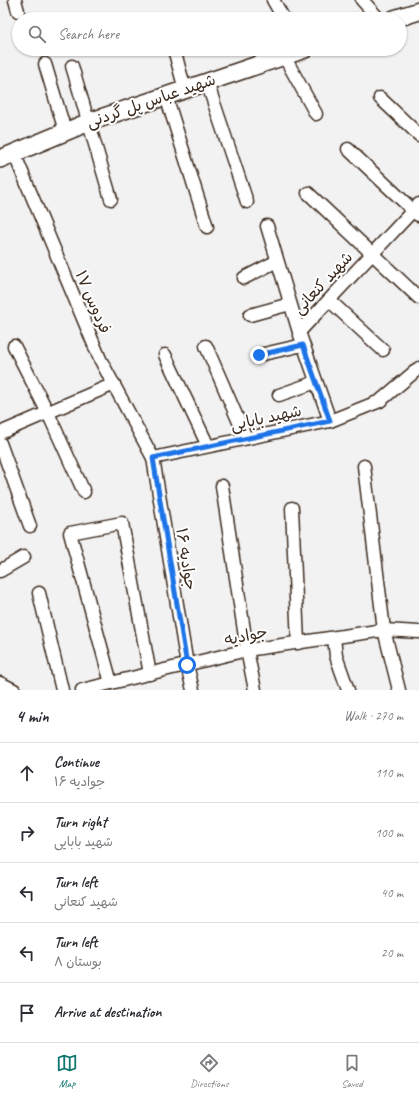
<!DOCTYPE html>
<html lang="en">
<head>
<meta charset="utf-8">
<style>
  body { margin:0; font-family:Caveat,"Playpen Sans Arabic",sans-serif; background:#f7f7f7; color:#2b2b33 }
  .stop { position:absolute; width:12px; height:12px; margin:-9px; border:3px solid #1a73e8; border-radius:50%; background:#fff }
  .stop.end { background:#1a73e8; border-color:#fff; box-shadow:0 1px 4px #0008 }
  .list { margin:0; padding:0; list-style:none }
  h2 { display:flex; justify-content:space-between; align-items:center; height:52px; margin:0; padding:0 16px; font-size:17px }
  h2 small { font-size:13px; font-weight:400; color:#7c7c81 }
  .list li { display:grid; grid-template-columns:26px 1fr auto; gap:12px; align-items:center; box-sizing:border-box; height:60px; padding:0 16px; border-top:1px solid #e1e1e2 }
  .list b { display:block; font-size:15px; white-space:nowrap }
  .list p { margin:0; font-size:13px; white-space:nowrap; color:#7c7c81 }
  .list em { font-size:13px; font-style:normal; color:#7c7c81 }
  .icon { flex:none; width:22px; height:22px; fill:none; stroke:currentColor; stroke-width:2; stroke-linecap:round; stroke-linejoin:round }
  .map { position:relative; flex:none; width:419px; height:690px; overflow:hidden }
  .search { position:absolute; background:#fff; box-shadow:0 1px 3px #0004; left:12px; right:12px; top:12px; height:44px; display:flex; align-items:center; gap:10px; box-sizing:border-box; padding:0 14px; border-radius:22px; color:#7c7c81; font-size:15px }
  .sheet { height:352px; background:#fff }
  nav { display:flex; justify-content:space-around; align-items:center; box-sizing:border-box; height:56px; border-top:1px solid #e1e1e2; background:#fff; font-size:11px; color:#7c7c81 }
  nav a { display:grid; justify-items:center; gap:2px }
  nav .on { color:#0f766e }
  .map>svg:first-child { display:block }
  .lines { fill:none; stroke-linecap:round; stroke-linejoin:round }
  .street-casing { stroke:#3b2a1e; stroke-width:15 }
  .secondary-casing { stroke:#3b2a1e; stroke-width:20 }
  .street { stroke:#fff; stroke-width:12 }
  .secondary { stroke:#fff; stroke-width:17 }
  .route { stroke:#1a73e8; stroke-width:5 }
  .labels { text-anchor:middle; dominant-baseline:central; stroke-width:4; stroke-linejoin:round; paint-order:stroke }
  .street-label { font-size:16px; fill:#3b2a1e; stroke:#fff }
</style>
</head>
<body>
<div class="map">
<svg width="419" height="690" viewBox="0 0 419 690">
  <rect width="100%" height="100%" fill="#f3f2f2"/>
  <filter id="ink" filterUnits="userSpaceOnUse"><feTurbulence type="fractalNoise" baseFrequency=".025" numOctaves="2"/><feDisplacementMap in="SourceGraphic" scale="8" xChannelSelector="R" yChannelSelector="G"/><feConvolveMatrix kernelMatrix="1 2 1 2 8 2 1 2 1" color-interpolation-filters="sRGB"/></filter>
  <g filter="url(#ink)">
    <g class="lines">
      <defs>
        <g id="street">
          <polyline points="15,0 18,11"/>
          <polyline points="273,0 284,19"/>
          <polyline points="362,0 379,19"/>
          <polyline points="174,49 185,90"/>
          <polyline points="284,56 316,114"/>
          <polyline points="45,64 65,131"/>
          <polyline points="72,66 111,199"/>
          <polyline points="207,82 247,202"/>
          <polyline points="166,96 207,227"/>
          <polyline points="380,98 419,135"/>
          <polyline points="348,149 418,215"/>
          <polyline points="14,153 100,359 153,458 187,665 193,690"/>
          <polyline points="308,193 419,298"/>
          <polyline points="267,226 299,332 330,421"/>
          <polyline points="244,278 277,261"/>
          <polyline points="329,300 383,350"/>
          <polyline points="250,315 290,304"/>
          <polyline points="299,332 419,204"/>
          <polyline points="14,346 48,413 84,492"/>
          <polyline points="206,346 246,438"/>
          <polyline points="165,355 208,446"/>
          <polyline points="259,355 303,345"/>
          <polyline points="279,395 316,382"/>
          <polyline points="0,433 114,384"/>
          <polyline points="0,443 30,526"/>
          <polyline points="153,458 330,421 380,401 419,368"/>
          <polyline points="364,466 384,630 399,690"/>
          <polyline points="222,486 247,650 255,690"/>
          <polyline points="292,508 298,643"/>
          <polyline points="0,571 24,557"/>
          <polyline points="39,593 62,690"/>
          <polyline points="334,638 336,656 348,690"/>
          <polyline points="0,683 14,690"/>
          <polyline points="111,683 70,533 122,523 150,674"/>
          <polyline points="82,690 247,650 384,630 419,632"/>
        </g>
        <g id="secondary">
          <polyline points="394,19 419,11"/>
          <polyline points="0,159 89,122 305,49"/>
        </g>
      </defs>
      <use href="#street" class="street-casing"/>
      <use href="#secondary" class="secondary-casing"/>
      <use href="#street" class="street"/>
      <use href="#secondary" class="secondary"/>
    </g>
  </g>
  <g class="lines" filter="url(#ink)">
    <polyline class="route" points="187,665 153,458 330,421 303,345 259,355"/>
  </g>
  <g class="labels">
    <g class="street-label">
      <text transform="translate(151 101) rotate(-19)">شهید عباس پل گردنی</text>
      <text transform="translate(323 283) rotate(-47)">شهید کنعانی</text>
      <text transform="translate(93 302) rotate(67)">فردوس ۱۷</text>
      <text transform="translate(266 418) rotate(-12)">شهید بابایی</text>
      <text transform="translate(186 559) rotate(81)">جوادیه ۱۶</text>
      <text transform="translate(246 636) rotate(-11)">جوادیه</text>
    </g>
  </g>
</svg>
<div class="stop" style="left:187px;top:665px"></div>
<div class="stop end" style="left:259px;top:355px"></div>
<div class="search"><svg class="icon" aria-label="search" viewBox="0 0 24 24"><circle cx="10" cy="10" r="6"/><path d="M15 15l6 6"/></svg>Search here</div>
</div>
<section class="sheet">
<h2>4 min<small>Walk · 270 m</small></h2>
<ul class="list">
<li><svg class="icon" aria-label="ahead" viewBox="0 0 24 24"><path d="M12 20V5M6 11l6-6 6 6"/></svg><div><b>Continue</b><p>جوادیه ۱۶</p></div><em>110 m</em></li>
<li><svg class="icon" aria-label="right" viewBox="0 0 24 24"><path d="M7 20v-9h11M14 6l5 5-5 5"/></svg><div><b>Turn right</b><p>شهید بابایی</p></div><em>100 m</em></li>
<li><svg class="icon" aria-label="left" viewBox="0 0 24 24"><path d="M17 20v-9H6M10 6l-5 5 5 5"/></svg><div><b>Turn left</b><p>شهید کنعانی</p></div><em>40 m</em></li>
<li><svg class="icon" aria-label="left" viewBox="0 0 24 24"><path d="M17 20v-9H6M10 6l-5 5 5 5"/></svg><div><b>Turn left</b><p>بوستان ۸</p></div><em>20 m</em></li>
<li><svg class="icon" aria-label="arrive" viewBox="0 0 24 24"><path d="M6 21V4h12l-3 4 3 4H6"/></svg><div><b>Arrive at destination</b></div></li>
</ul>
</section>
<nav>
<a class="on"><svg class="icon" aria-label="map" viewBox="0 0 24 24"><path d="M3 6l6-2 6 2 6-2v14l-6 2-6-2-6 2zM9 4v14M15 6v14"/></svg>Map</a>
<a><svg class="icon" aria-label="directions" viewBox="0 0 24 24"><path d="M12 3l9 9-9 9-9-9zM9 14v-3h6M13 9l2 2-2 2"/></svg>Directions</a>
<a><svg class="icon" aria-label="saved" viewBox="0 0 24 24"><path d="M7 4h10v16l-5-4-5 4z"/></svg>Saved</a>
</nav>
</body>
</html>
